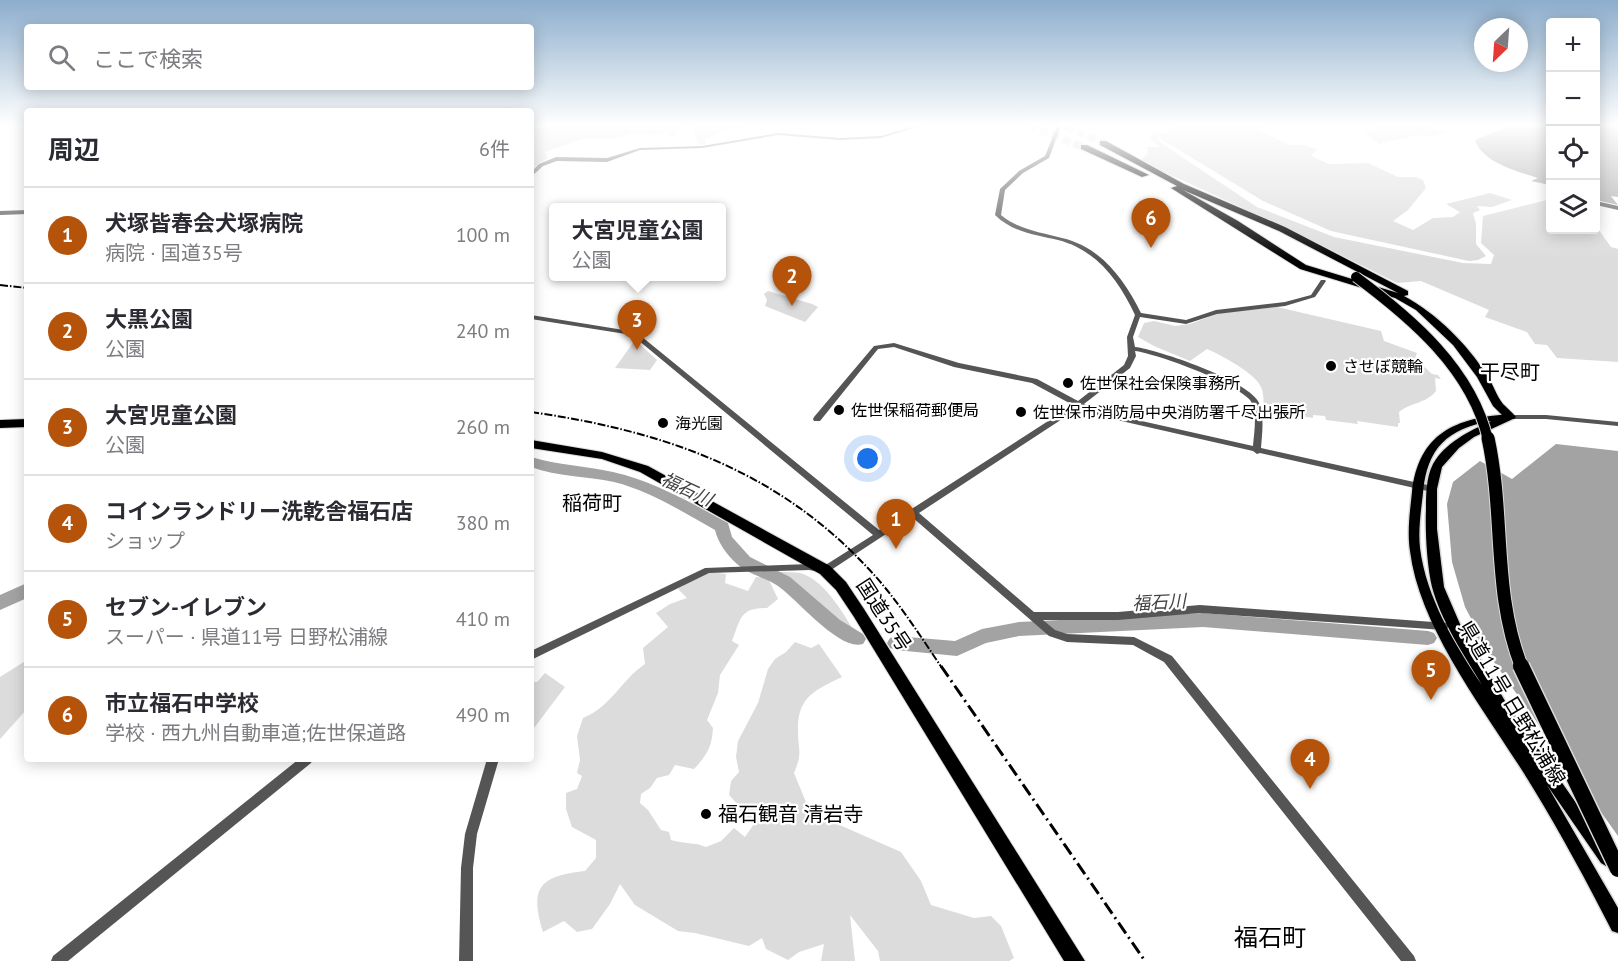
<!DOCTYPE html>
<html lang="ja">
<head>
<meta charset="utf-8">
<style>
  body { margin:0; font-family:"PT Sans","Noto Sans JP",sans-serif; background:#f2f2f3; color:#2b2b33 }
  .controls { position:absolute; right:18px; top:18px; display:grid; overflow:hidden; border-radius:6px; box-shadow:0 3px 15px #0003 }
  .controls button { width:54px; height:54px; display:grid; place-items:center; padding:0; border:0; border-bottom:2px solid #e1e1e2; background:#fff; color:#2b2b33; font:30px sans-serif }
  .compass { position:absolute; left:1474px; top:18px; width:54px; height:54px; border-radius:50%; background:#fff; box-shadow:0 3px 15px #0003; rotate:205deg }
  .you { position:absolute; left:868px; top:459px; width:21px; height:21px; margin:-15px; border:4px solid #fff; border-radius:50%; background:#1a73e8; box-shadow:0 0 0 9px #1a73e833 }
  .badge { display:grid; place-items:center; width:39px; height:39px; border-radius:50%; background:#b45309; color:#fff; font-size:20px; font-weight:700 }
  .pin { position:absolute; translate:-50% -50px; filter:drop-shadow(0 2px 3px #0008) }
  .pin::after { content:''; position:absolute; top:32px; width:21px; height:18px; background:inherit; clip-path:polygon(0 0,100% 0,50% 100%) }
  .popup { position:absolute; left:549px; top:203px; width:177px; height:78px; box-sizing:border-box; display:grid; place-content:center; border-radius:6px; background:#fff; filter:drop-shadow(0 2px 4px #0005); font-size:20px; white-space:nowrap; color:#7c7c81 }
  .popup b { font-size:22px; color:#2b2b33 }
  .popup::after { content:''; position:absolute; left:50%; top:100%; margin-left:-12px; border:12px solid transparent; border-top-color:#fff }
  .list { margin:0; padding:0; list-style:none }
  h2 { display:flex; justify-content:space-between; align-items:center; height:78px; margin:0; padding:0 24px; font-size:26px }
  h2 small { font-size:20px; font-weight:400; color:#7c7c81 }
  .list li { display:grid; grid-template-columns:39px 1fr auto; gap:18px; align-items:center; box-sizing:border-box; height:96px; padding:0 24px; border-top:2px solid #e1e1e2 }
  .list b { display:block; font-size:22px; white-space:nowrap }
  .list p { margin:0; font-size:20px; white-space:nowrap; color:#7c7c81 }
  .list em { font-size:20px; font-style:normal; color:#7c7c81 }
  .icon { flex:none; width:33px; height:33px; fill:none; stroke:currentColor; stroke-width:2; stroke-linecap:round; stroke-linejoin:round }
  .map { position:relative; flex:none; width:1618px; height:961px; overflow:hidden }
  .search { position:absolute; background:#fff; box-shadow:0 3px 15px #0003; left:24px; top:24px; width:510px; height:66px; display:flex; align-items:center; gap:15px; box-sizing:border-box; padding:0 21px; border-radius:6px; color:#7c7c81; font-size:22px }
  .panel { position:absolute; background:#fff; box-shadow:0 3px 15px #0003; left:24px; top:108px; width:510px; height:654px; border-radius:6px }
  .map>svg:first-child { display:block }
  .green { fill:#dcdcdc }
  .water { fill:#a3a3a3 }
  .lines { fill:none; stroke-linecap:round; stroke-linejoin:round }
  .river { fill:#a3a3a3; fill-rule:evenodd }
  .highway-tunnel { stroke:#d9d9d9; stroke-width:8; stroke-dasharray:8 4; stroke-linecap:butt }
  .major-casing { stroke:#dbdbdb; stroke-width:3 }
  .highway-casing { stroke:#dbdbdb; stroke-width:2 }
  .minor { fill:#555; fill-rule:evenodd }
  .major { fill:#000; fill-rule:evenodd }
  .highway { fill:#000; fill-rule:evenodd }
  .rail-far1 { stroke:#000; stroke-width:2; stroke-dasharray:8 2 1.5 2; stroke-linecap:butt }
  .rail { stroke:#000; stroke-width:3; stroke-dasharray:13 4.5 2 4.5; stroke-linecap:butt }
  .highway-bridge-far2-casing { stroke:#dbdbdb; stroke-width:12; stroke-linecap:butt }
  .highway-bridge-far1-casing { stroke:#dbdbdb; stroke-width:15; stroke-linecap:butt }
  .highway-bridge-casing { stroke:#dbdbdb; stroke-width:19; stroke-linecap:butt }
  .highway-bridge-far2 { stroke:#000; stroke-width:10 }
  .highway-bridge-far1 { stroke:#000; stroke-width:13 }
  .highway-bridge { stroke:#000; stroke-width:16 }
  .poi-dot { fill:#000; stroke:#fff; stroke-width:2 }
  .labels { text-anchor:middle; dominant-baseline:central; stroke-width:4.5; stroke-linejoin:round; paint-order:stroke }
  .poi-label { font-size:16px; fill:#000; stroke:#fff; text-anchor:start }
  .water-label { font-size:18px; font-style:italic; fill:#444; stroke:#fff }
  .quarter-label { font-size:20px; fill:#000; stroke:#fff }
  .near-street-label { font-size:20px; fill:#000; stroke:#fff }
  .near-poi-label { font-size:20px; fill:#000; stroke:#fff; text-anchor:start }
  .near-quarter-label { font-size:24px; fill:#000; stroke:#fff }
</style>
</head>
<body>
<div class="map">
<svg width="1618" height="961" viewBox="0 0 1618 961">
  <rect width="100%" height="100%" fill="#fff"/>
  <g class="green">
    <polygon points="546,126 680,126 673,138 666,132 656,135 631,134 618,138 585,138 545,152 548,158 531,168 531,131"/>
    <polygon points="693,126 739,126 743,128 726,130 705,139 705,144 698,145"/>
    <polygon points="1177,126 1266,126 1257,129 1289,145 1304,145 1317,149 1311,156 1329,164 1368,163 1398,177 1416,177 1423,180 1426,188 1408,210 1393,221 1413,230 1433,218 1453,217 1460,212 1446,204 1490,193 1512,200 1492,207 1477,206 1480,210 1473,213 1476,224 1476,244 1486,256 1478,260 1469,261 1331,231 1263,201 1156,136 1161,143 1257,207 1334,237 1463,263 1491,264 1494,255 1481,243 1483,216 1547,200 1550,202 1550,230 1599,230 1611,247 1618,249 1618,362 1557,358 1547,345 1535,344 1527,332 1485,317 1489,310 1421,281 1397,283 1287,228 1140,161 1148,153 1147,147 1160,147 1150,139 1152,132 1166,133"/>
    <polygon points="1383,126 1424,126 1448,132 1432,136 1417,135 1379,144 1365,134"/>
    <polygon points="768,291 812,304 818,307 805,322 765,306 767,300 764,294"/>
    <path d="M 1277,307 L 1381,331 L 1384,341 L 1417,353 L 1415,358 L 1432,374 L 1438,375 L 1441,379 L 1435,378 L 1436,391 C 1427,403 1410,403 1399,412 L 1400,423 L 1398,423 L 1398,427 L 1357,421 L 1358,424 L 1326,420 L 1325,416 L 1313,415 L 1313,418 L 1283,413 L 1282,416 L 1263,411 C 1264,404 1264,393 1261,387 C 1255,373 1221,355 1207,349 L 1190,361 L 1154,346 L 1138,337 L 1144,323 L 1154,321 L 1175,326 L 1190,324 L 1220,313 Z"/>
    <polygon points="635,340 657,360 650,370 615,368"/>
    <path d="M 708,572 L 726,574 L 725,583 L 748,591 L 756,577 L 768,578 L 778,599 L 767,608 C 740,608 741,618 732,641 L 739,645 L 720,675 L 718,693 L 707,720 L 713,728 C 712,747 707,755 694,769 L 675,765 L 669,775 L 657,778 L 650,788 L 641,794 L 640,803 L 648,810 L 661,830 L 669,832 L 671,840 C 684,844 695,842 706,847 L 721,841 L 734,828 L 745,837 L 754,824 L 741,820 L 740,807 L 729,795 L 731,781 L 739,772 L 736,757 L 738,741 L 758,703 L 768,669 L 775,659 L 786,652 L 795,642 L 811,648 L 819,644 L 842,677 C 815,690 797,697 798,731 C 798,751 803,752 794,773 L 808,807 L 826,819 L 901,852 L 921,881 L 931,905 L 974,918 L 991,916 L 1001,926 L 1014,958 L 1009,961 L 880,961 L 878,951 L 850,915 L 855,961 L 821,961 L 824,944 L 799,952 L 788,960 L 766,949 L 762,938 L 749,946 L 695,933 L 678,931 L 635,905 L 620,884 L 610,904 L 592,929 L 577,932 L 564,921 L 543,932 C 529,887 540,876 585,871 L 596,858 L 596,840 L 572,827 L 566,809 L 566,793 L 577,789 L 582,776 L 577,773 L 580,760 L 577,736 L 583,718 C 612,706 620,681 645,664 L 643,648 L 668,627 L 656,613 L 670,604 L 687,598 L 678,589 L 686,583 Z"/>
    <path d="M 780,572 C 786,572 794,572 800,573 C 825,579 845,617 858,637 L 854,637 L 777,573 Z"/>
    <polygon points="27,660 27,709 0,739 0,677"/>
    <polygon points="545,673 565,687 531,732 531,682 537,682"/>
  </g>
  <g class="water">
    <path d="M 1509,126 L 1550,126 L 1550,185 L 1531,181 L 1538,178 C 1517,171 1483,163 1475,140 Z"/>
    <polygon points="1596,126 1618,126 1618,197 1611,196 1618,205 1596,200"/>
    <polygon points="1556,444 1618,451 1618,836 1494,662 1465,607 1452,562 1447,504 1453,482 1480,461 1512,479"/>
  </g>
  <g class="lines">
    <g class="river">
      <path d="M 531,457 C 558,465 586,466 613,472 C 654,481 691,503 728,523 L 732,537 L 750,557 L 790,577 L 840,620 L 863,634 L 866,639 L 863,644 C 840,652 797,599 778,586 C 766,578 748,574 737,564 C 727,555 718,543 715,530 C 683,512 650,491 614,482 C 586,476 558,477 531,467 Z"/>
      <polygon points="27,583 27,598 0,610 0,595"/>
      <polygon points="1203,613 1428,631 1434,633 1437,638 1434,643 1428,645 1203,627 1019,636 986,643 957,656 896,650 890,648 887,643 890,638 896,636 955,641 982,629 1019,622"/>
      <polygon points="1480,636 1489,638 1492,643 1489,648 1483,650 1474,648 1471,643 1474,638"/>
    </g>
    <g class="highway-tunnel">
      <polyline points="1029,126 1084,147"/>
      <polyline points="1066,126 1103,143"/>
    </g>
    <defs>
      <path id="major" d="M 1510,414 L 1513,415 L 1515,417 L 1513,419 L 1474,437 L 1459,448 L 1442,467 L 1437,489 L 1437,529 L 1444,587 L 1460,624 L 1505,701 L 1611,853 L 1614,858 L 1611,863 L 1606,866 L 1601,863 L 1547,785 L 1618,908 L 1618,933 L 1612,931 C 1587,882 1561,834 1533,788 C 1491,718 1420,632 1410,551 C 1407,532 1410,511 1412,492 C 1419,433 1455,418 1510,414 ZM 1491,421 C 1469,431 1445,443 1433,464 C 1426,477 1426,496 1426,509 C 1425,531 1427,566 1432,587 C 1441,621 1464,655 1482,685 C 1455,645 1426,597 1420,548 C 1418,530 1421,511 1423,493 C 1427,448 1447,429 1491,421 Z"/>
      <g id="highway">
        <path d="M 1100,141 L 1106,141 L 1184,184 L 1285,227 L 1408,291 L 1408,295 L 1404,296 C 1437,314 1466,343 1487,375 C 1493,384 1496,395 1503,404 C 1507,408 1512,412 1516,417 L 1514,419 L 1506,419 L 1493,406 L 1477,377 L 1453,345 L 1416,310 L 1395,298 L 1300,269 L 1171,188 L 1177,186 L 1100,145 ZM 1183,190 L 1279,231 L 1398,293 L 1306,265 L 1238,221 Z"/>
        <polygon points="1081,145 1087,145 1149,175 1142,177 1081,149"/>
        <polygon points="27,419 27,427 0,428 0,420"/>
        <polygon points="531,440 602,452 648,466 830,566 846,582 864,609 1085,961 1064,961 854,617 836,590 820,574 640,472 602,459 531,448"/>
      </g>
    </defs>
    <use href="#major" class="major-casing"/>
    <use href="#highway" class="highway-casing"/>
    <g class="minor">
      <polygon points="914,126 921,126 881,138 840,140 778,135 702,148 640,150 607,162 557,161 543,166 531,177 531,172 539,164 556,157 607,158 640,148 702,146 778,133 840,138 881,136"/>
      <path d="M 1057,126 L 1061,126 L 1049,158 L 1023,173 L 1005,190 L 1001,215 C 1019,230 1040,232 1062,238 C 1101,247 1124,279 1141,313 L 1186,320 L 1216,310 L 1285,302 L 1311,295 L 1321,280 L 1325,280 L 1326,281 L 1315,297 L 1285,306 L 1217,314 L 1186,324 L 1140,317 L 1133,337 L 1135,347 C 1159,350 1246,380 1258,401 C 1265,414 1262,434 1261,448 L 1432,486 L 1436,489 L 1432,492 L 1260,453 L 1257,454 L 1253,451 L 1095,415 L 1079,408 L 919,513 L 1034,612 L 1118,612 L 1200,605 L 1447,623 L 1449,626 L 1447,629 L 1444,630 L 1200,613 L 1118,620 L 1043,620 L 1055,630 L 1067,634 L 1134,637 L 1172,656 L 1414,956 L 1416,961 L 1401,961 L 1164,662 L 1133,645 L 1067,642 L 1049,636 L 912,517 L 828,572 L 825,573 L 809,570 L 709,573 L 531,660 L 531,651 L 705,568 L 809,564 L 824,566 L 873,535 L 632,335 L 531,319 L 531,315 L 636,332 L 879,530 L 1073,405 L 1032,383 L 954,367 L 894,347 L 878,349 L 820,421 L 814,421 L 813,419 L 814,417 L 874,346 L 894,343 L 959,363 L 1037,379 L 1078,401 L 1124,365 L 1128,356 L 1127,337 L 1135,315 C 1119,281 1097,250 1058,240 C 1036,235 1012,232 995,215 L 1000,189 L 1019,171 L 1045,156 ZM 1135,351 C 1158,354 1236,383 1250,400 C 1258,410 1254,434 1253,446 L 1097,411 L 1084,404 L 1130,368 L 1136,356 Z"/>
      <polygon points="1596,201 1618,206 1618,210 1596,205"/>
      <polygon points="27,210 27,214 0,215 0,211"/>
      <polygon points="1507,415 1546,415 1618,422 1618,426 1546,419 1507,419 1506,417"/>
      <polygon points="299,759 313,759 311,763 68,961 51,961 53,956"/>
      <polygon points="487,759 499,759 477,834 473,868 473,961 459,961 461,868 465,834"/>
    </g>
    <use href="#major" class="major"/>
    <use href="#highway" class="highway"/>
    <g class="rail-far1">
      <polyline points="0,285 27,288"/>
      <path d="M 531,412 C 657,430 771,467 862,562 C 893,593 917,631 942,668"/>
    </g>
    <polyline class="rail" points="941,666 1145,961"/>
    <defs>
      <path id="highway-bridge-far2" d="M 1356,277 C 1411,318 1472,369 1488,440"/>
      <path id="highway-bridge-far1" d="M 1488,438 C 1505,516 1492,592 1522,668"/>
      <polyline id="highway-bridge" points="1521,666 1618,869"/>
    </defs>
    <use href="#highway-bridge-far2" class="highway-bridge-far2-casing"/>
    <use href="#highway-bridge-far1" class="highway-bridge-far1-casing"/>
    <use href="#highway-bridge" class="highway-bridge-casing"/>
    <use href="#highway-bridge-far2" class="highway-bridge-far2"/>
    <use href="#highway-bridge-far1" class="highway-bridge-far1"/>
    <use href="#highway-bridge" class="highway-bridge"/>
  </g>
  <linearGradient id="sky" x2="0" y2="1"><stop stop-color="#8cadcc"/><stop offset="0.48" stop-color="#fff"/><stop offset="1" stop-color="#fff" stop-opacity="0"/></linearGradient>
  <rect width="1618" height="260" fill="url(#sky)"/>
  <g class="poi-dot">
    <circle cx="1331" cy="366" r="6"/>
    <circle cx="1068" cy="383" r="6"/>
    <circle cx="839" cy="410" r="6"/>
    <circle cx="1021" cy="412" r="6"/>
    <circle cx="663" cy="423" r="6"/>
    <circle cx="706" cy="814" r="6"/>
  </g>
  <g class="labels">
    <g class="poi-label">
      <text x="1343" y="366">させぼ競輪</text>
      <text x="1080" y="383">佐世保社会保険事務所</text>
      <text x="851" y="410">佐世保稲荷郵便局</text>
      <text x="1033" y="412">佐世保市消防局中央消防署千尽出張所</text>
      <text x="675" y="423">海光園</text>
    </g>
    <g class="water-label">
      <text transform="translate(687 489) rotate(25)">福石川</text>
      <text transform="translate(1159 602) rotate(-3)">福石川</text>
    </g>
    <g class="quarter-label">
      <text x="1510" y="372">干尽町</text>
      <text x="592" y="503">稲荷町</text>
    </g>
    <g class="near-street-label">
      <text transform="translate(884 615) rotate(57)">国道35号</text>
      <text transform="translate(1512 703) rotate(59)">県道11号 日野松浦線</text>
    </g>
    <g class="near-poi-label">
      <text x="718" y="814">福石観音 清岩寺</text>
    </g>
    <g class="near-quarter-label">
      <text x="1270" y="937">福石町</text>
    </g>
  </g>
</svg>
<div class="controls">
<button>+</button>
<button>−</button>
<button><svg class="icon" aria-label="locate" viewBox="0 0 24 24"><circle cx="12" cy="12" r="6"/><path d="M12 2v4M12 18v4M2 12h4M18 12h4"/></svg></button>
<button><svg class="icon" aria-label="layers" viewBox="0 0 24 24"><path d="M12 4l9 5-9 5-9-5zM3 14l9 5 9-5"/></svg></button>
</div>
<svg class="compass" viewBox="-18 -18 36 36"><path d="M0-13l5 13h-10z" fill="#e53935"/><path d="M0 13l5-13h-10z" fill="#7c7c81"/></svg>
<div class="you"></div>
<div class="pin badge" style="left:896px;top:549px">1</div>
<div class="pin badge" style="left:792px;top:306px">2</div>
<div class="pin badge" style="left:637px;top:350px">3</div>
<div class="popup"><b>大宮児童公園</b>公園</div>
<div class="pin badge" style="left:1310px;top:789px">4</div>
<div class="pin badge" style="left:1431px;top:700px">5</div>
<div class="pin badge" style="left:1151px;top:248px">6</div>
<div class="search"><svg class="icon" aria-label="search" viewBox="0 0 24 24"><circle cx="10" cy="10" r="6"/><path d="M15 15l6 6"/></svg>ここで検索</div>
<section class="panel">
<h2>周辺<small>6件</small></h2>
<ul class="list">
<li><span class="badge">1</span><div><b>犬塚皆春会犬塚病院</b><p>病院 · 国道35号</p></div><em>100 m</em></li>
<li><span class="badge">2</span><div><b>大黒公園</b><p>公園</p></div><em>240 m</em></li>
<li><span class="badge">3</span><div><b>大宮児童公園</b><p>公園</p></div><em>260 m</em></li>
<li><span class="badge">4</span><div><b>コインランドリー洗乾舎福石店</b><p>ショップ</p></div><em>380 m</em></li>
<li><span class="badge">5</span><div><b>セブン-イレブン</b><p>スーパー · 県道11号 日野松浦線</p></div><em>410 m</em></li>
<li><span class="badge">6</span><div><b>市立福石中学校</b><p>学校 · 西九州自動車道;佐世保道路</p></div><em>490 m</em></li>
</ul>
</section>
</div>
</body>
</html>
